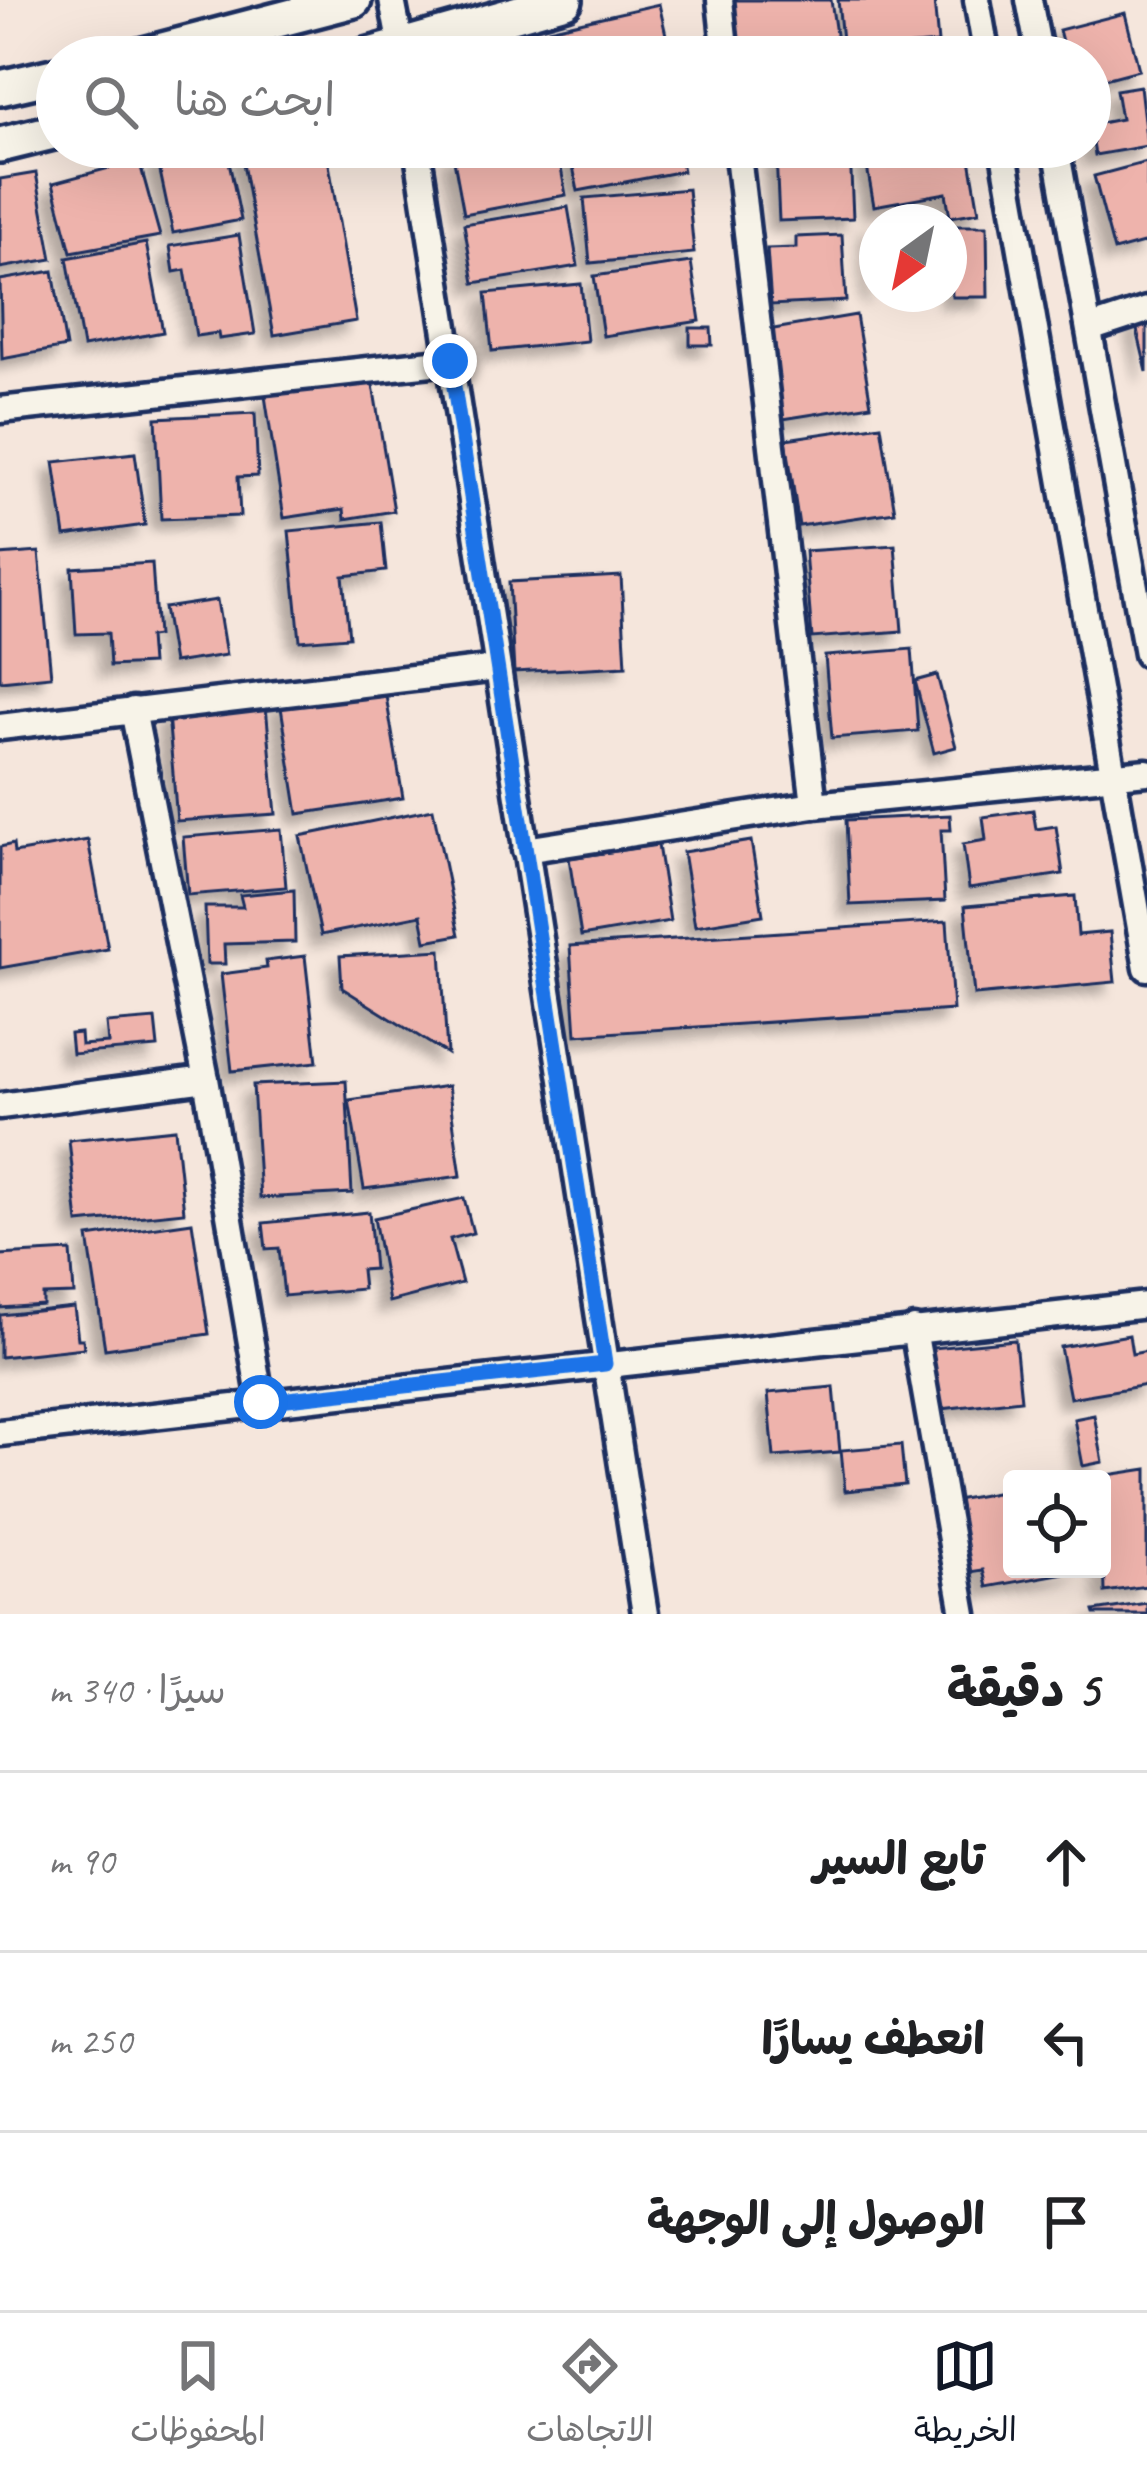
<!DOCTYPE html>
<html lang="ar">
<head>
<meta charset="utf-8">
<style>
  body { margin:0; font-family:Caveat,"Playpen Sans Arabic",sans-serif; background:#f6f6f6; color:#202124; direction:rtl }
  .controls { position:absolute; right:36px; bottom:36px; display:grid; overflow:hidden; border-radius:12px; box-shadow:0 12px 48px #0002 }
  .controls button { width:108px; height:108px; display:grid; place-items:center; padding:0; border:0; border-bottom:3px solid #e0e0e0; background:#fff; color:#202124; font:60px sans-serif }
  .compass { position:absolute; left:859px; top:204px; width:108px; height:108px; border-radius:50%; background:#fff; box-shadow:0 12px 48px #0002; rotate:213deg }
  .stop { position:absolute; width:36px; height:36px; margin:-27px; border:9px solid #1a73e8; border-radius:50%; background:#fff }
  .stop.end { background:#1a73e8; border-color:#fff; box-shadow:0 3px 12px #0008 }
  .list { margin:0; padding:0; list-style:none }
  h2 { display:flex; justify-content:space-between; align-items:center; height:156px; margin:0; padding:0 48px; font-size:51px }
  h2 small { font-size:39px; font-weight:400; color:#757577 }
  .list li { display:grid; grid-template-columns:78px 1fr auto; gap:36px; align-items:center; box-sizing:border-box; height:180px; padding:0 48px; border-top:3px solid #e0e0e0 }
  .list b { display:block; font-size:45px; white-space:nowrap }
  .list em { font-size:39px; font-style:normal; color:#757577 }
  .icon { flex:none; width:66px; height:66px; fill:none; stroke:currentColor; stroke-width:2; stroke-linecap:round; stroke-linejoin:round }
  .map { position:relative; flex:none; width:1147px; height:1614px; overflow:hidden; direction:ltr }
  .search { position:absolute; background:#fff; box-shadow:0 12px 48px #0002; left:36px; right:36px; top:36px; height:132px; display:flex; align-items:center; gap:30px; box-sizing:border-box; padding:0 42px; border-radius:66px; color:#757577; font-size:45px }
  .sheet { height:696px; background:#fff }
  nav { display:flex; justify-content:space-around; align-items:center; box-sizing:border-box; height:168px; border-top:3px solid #e0e0e0; background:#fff; font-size:33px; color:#757577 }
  nav a { display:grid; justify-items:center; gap:6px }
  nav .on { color:#111827 }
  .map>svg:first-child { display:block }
  .building { fill:#eeb3ac; stroke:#1b2f5e; stroke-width:3; filter:url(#shadow) }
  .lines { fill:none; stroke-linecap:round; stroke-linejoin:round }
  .street-casing { stroke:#1b2f5e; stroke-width:33 }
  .secondary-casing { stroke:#1b2f5e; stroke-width:42 }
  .street { stroke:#f7f3e8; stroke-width:24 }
  .secondary { stroke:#f7f3e8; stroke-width:33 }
  .route { stroke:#1a73e8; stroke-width:15 }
</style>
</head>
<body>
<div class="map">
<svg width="1147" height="1614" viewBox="0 0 1147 1614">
  <defs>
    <filter id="shadow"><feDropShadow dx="-10" dy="10" stdDeviation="6" flood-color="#0004"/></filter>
  </defs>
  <rect width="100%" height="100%" fill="#f5e6dc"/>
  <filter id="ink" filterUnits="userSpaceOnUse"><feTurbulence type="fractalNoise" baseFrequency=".00833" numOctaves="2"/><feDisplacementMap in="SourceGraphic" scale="24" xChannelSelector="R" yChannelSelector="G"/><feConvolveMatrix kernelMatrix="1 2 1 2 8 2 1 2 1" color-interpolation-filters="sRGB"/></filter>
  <g filter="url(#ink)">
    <g class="building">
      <polygon points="731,0 831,0 839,55 740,57"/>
      <polygon points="838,0 934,0 938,43 843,51"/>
      <polygon points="659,4 671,57 555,57 549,29"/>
      <polygon points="1125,13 1139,70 1090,83 1090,57 1066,57 1059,30"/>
      <polygon points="1140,86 1147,146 1095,155 1090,125 1121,119 1116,90"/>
      <polygon points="193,147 226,147 241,220 173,233 157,157"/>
      <polygon points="240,147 326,147 356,321 274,335"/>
      <polygon points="496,147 557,147 566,195 464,214 453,155"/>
      <polygon points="569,147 678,147 683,171 578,191"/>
      <polygon points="884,147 968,147 979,212 950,217 946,193 874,206 864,150"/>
      <polygon points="850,150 853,218 779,221 776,154"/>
      <polygon points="139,160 160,236 71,252 53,183"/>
      <polygon points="1147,162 1147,242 1114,251 1094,176"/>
      <polygon points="36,173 52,259 0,268 0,179"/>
      <polygon points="688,189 694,253 590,263 584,198"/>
      <polygon points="568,207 578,266 474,283 464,224"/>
      <polygon points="871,226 877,226 877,291 872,291"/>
      <polygon points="949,226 987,226 988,297 952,297"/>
      <polygon points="239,235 255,334 219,339 218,333 196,336 185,270 174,272 170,246"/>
      <polygon points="842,235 846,301 771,305 767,249 796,248 796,237"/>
      <polygon points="146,243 163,332 83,347 67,258"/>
      <polygon points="691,262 700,321 603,336 594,276"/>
      <polygon points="53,271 66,347 2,359 0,280"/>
      <polygon points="581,284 587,341 492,351 486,293"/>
      <polygon points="856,315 871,405 783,419 768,330"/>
      <polygon points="1147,318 1147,372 1135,321"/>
      <polygon points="690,328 711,328 712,345 690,345"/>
      <polygon points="372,379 394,511 345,519 344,509 284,518 265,396"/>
      <polygon points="255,413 258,476 238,477 240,516 161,519 156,418"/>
      <polygon points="881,425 895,512 799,526 786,439"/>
      <polygon points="135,453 145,525 65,536 54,462"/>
      <polygon points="381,522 386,571 343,576 349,637 300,641 289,531"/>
      <polygon points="895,545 902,631 812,638 805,551"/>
      <polygon points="39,552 51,676 0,681 0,555"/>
      <polygon points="152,563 157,636 149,637 151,664 110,666 108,633 76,634 72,568"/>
      <polygon points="621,576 626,666 514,672 509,582"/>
      <polygon points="217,600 226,655 173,663 164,608"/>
      <polygon points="912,649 918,731 832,738 825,656"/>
      <polygon points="937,675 956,747 934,753 915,681"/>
      <polygon points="384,684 403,798 298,814 280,701"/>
      <polygon points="266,706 276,814 177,821 168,714"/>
      <polygon points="433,809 459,935 426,941 421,915 321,935 300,836"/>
      <polygon points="1033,810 1036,829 1056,826 1063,874 969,888 963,844 986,840 983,817"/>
      <polygon points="950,815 951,830 941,830 945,901 850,905 846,820"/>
      <polygon points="281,829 286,887 188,895 183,837"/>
      <polygon points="88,840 108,949 0,968 0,847 13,844 14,853"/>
      <polygon points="751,841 763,915 695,926 683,852"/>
      <polygon points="658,845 670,921 581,936 569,858"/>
      <polygon points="294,890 295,942 224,944 225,964 207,964 205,907 243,907 240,895"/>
      <polygon points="1075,896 1078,935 1110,932 1115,982 974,995 965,906"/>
      <polygon points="947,921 953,1010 576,1035 570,946"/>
      <polygon points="441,950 447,1054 342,988 340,956"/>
      <polygon points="305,956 317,1062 232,1071 221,974 267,968 266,961"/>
      <polygon points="155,1019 158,1047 72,1054 70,1034 80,1033 81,1045 108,1043 106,1023"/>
      <polygon points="346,1081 352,1193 260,1198 253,1085"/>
      <polygon points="448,1086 461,1176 364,1189 349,1100"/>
      <polygon points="175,1129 184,1212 78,1223 69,1140"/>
      <polygon points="464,1198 473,1233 450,1239 462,1283 389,1302 374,1218"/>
      <polygon points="369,1212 374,1269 361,1270 363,1289 284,1296 279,1248 266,1249 263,1223"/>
      <polygon points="192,1222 209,1334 105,1349 88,1237"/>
      <polygon points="71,1251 74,1294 43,1295 43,1305 0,1308 0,1255"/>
      <polygon points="74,1307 78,1339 83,1339 84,1348 0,1357 0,1315"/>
      <polygon points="1129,1335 1132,1354 1147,1351 1147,1385 1070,1398 1060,1347"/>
      <polygon points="1015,1340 1021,1400 941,1409 932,1348"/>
      <polygon points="834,1387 840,1452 774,1457 768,1393"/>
      <polygon points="1094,1415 1103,1462 1083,1466 1074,1419"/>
      <polygon points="901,1445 905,1485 845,1491 841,1450"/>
      <polygon points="1147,1469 1147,1586 1105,1592 1102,1479 1088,1478"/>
      <polygon points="1012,1490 1012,1569 1081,1570 987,1587 983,1570 970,1572 956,1500"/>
      <polygon points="1147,1603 1147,1614 1095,1614 1094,1611"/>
    </g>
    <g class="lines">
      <defs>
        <g id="street">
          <polyline points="392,0 403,57"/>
          <polyline points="720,0 726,57"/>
          <polyline points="977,0 987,57"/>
          <polyline points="1029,0 1040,57"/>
          <polyline points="417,147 645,1614"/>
          <polyline points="737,147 814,805"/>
          <polyline points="1003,147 1147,968"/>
          <polyline points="1056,147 1147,654"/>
          <polyline points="1089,329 1147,310"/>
          <polyline points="0,410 450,361"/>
          <polyline points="133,710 206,1079 261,1402"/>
          <polyline points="0,727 497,668"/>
          <polyline points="525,850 814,805 1147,772"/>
          <polyline points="0,1106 206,1079"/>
          <polyline points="914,1329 964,1614"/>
          <polyline points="0,1433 1147,1305"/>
        </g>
        <g id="secondary">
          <polyline points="136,57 354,0"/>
          <polyline points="363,57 565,0"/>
          <polyline points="0,88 57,75"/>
          <polyline points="0,145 57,131"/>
        </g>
      </defs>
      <use href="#street" class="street-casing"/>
      <use href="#secondary" class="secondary-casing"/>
      <use href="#street" class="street"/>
      <use href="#secondary" class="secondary"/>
    </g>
  </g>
  <g class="lines" filter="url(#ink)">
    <polyline class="route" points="261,1402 605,1364 450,361"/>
  </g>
</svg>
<div class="controls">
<button><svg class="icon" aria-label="locate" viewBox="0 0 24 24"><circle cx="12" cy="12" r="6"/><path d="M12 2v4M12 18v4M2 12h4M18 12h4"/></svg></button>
</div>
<svg class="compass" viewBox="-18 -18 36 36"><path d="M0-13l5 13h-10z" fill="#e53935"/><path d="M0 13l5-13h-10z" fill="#757577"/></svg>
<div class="stop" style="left:261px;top:1402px"></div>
<div class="stop end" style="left:450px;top:361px"></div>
<div class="search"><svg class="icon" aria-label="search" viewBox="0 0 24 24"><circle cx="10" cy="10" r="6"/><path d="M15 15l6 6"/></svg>ابحث هنا</div>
</div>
<section class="sheet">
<h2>5 دقيقة<small>سيرًا · 340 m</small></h2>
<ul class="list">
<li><svg class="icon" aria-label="ahead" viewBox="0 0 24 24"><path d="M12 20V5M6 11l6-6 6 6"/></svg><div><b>تابع السير</b></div><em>90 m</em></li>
<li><svg class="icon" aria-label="left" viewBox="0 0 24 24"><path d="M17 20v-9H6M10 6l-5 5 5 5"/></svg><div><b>انعطف يسارًا</b></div><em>250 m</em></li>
<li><svg class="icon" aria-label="arrive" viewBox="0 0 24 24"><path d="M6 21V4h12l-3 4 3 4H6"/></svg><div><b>الوصول إلى الوجهة</b></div></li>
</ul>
</section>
<nav>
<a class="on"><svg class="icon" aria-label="map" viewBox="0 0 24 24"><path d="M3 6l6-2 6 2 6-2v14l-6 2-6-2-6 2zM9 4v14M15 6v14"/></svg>الخريطة</a>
<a><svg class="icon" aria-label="directions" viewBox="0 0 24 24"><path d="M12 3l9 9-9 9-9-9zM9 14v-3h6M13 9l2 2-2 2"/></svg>الاتجاهات</a>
<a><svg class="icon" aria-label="saved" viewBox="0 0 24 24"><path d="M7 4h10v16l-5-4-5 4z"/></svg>المحفوظات</a>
</nav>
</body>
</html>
